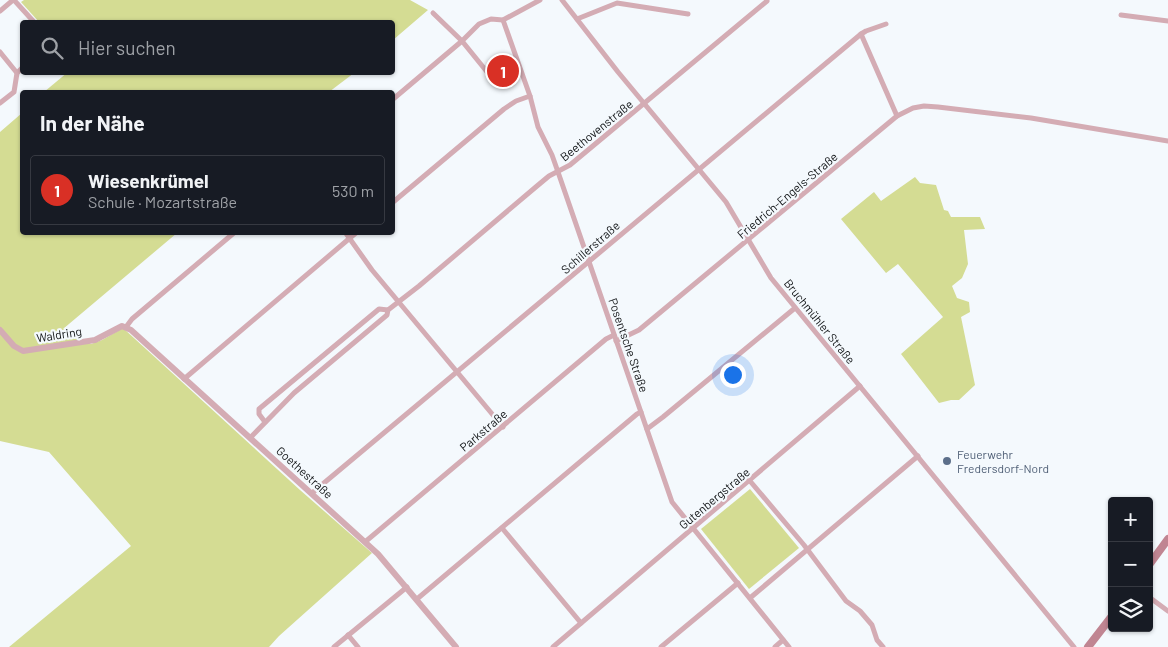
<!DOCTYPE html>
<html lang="de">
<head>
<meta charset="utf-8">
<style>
  body { margin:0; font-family:Barlow,sans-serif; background:#20242c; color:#f1f3f6 }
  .controls { position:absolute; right:15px; bottom:15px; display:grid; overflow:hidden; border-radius:5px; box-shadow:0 1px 4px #0004 }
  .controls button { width:45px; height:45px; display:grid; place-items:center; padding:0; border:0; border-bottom:1px solid #363941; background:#171b24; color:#f1f3f6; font:25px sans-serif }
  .you { position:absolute; left:732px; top:374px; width:18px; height:18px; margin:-12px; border:4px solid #fff; border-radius:50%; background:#1a73e8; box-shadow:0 0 0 8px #1a73e833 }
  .badge { display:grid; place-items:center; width:32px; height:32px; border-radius:50%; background:#d93025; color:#fff; font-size:16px; font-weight:700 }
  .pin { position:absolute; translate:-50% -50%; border:2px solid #fff; box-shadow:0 1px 5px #0006 }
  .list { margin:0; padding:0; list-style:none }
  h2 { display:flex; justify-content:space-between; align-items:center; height:65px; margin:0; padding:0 20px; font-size:21px }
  h2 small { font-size:16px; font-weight:400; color:#9ea1a6 }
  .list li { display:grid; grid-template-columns:32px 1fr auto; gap:15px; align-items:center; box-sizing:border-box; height:70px; margin:0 10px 10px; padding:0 10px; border:1px solid #363941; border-radius:5px }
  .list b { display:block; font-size:19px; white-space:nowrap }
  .list p { margin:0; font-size:16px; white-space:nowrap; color:#9ea1a6 }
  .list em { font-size:16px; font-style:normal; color:#9ea1a6 }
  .icon { flex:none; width:28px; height:28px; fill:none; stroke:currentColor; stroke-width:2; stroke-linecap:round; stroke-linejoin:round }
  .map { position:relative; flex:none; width:1168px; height:647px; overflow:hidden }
  .search { position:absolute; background:#171b24; box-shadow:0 1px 4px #0004; left:20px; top:20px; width:375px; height:55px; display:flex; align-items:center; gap:12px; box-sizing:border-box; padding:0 18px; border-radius:5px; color:#9ea1a6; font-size:19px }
  .panel { position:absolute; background:#171b24; box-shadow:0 1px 4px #0004; left:20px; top:90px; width:375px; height:145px; border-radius:5px }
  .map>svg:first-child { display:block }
  .green { fill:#d4dc93 }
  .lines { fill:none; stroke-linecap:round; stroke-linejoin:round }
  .minor { stroke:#d4acb4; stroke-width:5 }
  .tertiary { stroke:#d4acb4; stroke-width:6 }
  .secondary { stroke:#c08592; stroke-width:8 }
  .service-dot { fill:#5c6f8a; stroke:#f4f9fd; stroke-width:2 }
  .labels { text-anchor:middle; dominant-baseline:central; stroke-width:4.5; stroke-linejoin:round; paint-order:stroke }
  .street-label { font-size:12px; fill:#111416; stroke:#f4f9fd }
  .service-label { font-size:12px; fill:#4e5e75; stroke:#f4f9fd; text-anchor:start }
</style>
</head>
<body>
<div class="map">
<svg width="1168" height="647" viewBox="0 0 1168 647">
  <rect width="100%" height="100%" fill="#f4f9fd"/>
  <g class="green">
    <polygon points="24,0 410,0 428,10 393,40 392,22 39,22 21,2"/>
    <polygon points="68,72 354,72 354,73 329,92 44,92"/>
    <polygon points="22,113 22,232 177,233 63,329 91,344 102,340 123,328 300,490 372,553 279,636 269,647 9,647 131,546 49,452 0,441 0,132"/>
    <polygon points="915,177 920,183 936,185 944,210 948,211 951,217 980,217 985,229 964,230 968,264 962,278 952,286 957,298 969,302 970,312 961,317 975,385 959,400 951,400 939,403 901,354 943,317 898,264 886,273 841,219 874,192 881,201"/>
    <polygon points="750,489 799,548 749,589 701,529"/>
  </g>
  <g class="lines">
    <g class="minor">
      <polyline points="14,0 34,22"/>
      <polyline points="562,0 618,72 726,202 771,278 1074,647"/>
      <polyline points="0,11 13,0"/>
      <polyline points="433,13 462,41 492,78"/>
      <polyline points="1121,15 1168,21"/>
      <polyline points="577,19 617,3 688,14"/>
      <polyline points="503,20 530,96 538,127 552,155 558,172 672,502 789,647"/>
      <polyline points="861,34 897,116"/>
      <polyline points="0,52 17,73"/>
      <polyline points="392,100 462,41 479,24 491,19 503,20 540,0"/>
      <polyline points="0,103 14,92 17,73 22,68"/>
      <polyline points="392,203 504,109 516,101 530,96"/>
      <polyline points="345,232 372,270 503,427"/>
      <polyline points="126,327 132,319 235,232"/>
      <polyline points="616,341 639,330 897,116 913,108 924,106 938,107 1031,118 1168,141"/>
      <polyline points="184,379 357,232"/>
      <polyline points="265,422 259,414 259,409 379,309 388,310"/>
      <polyline points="647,429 663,417 795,308"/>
      <polyline points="250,438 294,393 387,315 388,310 419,286 537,186 549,176 570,165 767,1"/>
      <polyline points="750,481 804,545 846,601 860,611 872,625 877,640 883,647"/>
      <polyline points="312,493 861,34 866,31 886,24"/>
      <polyline points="502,528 581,623"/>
      <polyline points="365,542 606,339 614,335"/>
      <polyline points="1149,597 1168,611"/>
      <polyline points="750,598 918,456"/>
      <polyline points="417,599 637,414 641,412"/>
      <polyline points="348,635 358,647"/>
      <polyline points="334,647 407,587"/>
      <polyline points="553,647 860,386"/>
      <polyline points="661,647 738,583"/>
      <polyline points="775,647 783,640"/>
    </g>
    <polyline class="tertiary" points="0,330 14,346 23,351 95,340 122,326 131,330 378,554 456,647"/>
    <g class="secondary">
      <polyline points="1149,565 1168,539"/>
      <polyline points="1088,647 1112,616"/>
    </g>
  </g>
  <circle class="service-dot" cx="947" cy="461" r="5"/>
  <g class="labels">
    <g class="street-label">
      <text transform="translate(596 130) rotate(-39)">Beethovenstraße</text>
      <text transform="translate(787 195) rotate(-40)">Friedrich-Engels-Straße</text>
      <text transform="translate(590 247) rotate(-41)">Schillerstraße</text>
      <text transform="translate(820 321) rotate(51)">Bruchmühler Straße</text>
      <text transform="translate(59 334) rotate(-9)">Waldring</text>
      <text transform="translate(629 345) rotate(71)">Posentsche Straße</text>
      <text transform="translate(483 430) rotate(-40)">Parkstraße</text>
      <text transform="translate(305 472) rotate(42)">Goethestraße</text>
      <text transform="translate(714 498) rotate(-40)">Gutenbergstraße</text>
    </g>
    <g class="service-label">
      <text x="957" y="454">Feuerwehr<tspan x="957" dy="14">Fredersdorf-Nord</tspan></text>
    </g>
  </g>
</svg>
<div class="controls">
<button>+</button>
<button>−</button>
<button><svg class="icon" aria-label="layers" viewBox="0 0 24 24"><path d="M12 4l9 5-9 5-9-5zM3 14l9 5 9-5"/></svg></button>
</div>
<div class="you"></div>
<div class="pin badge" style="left:503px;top:71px">1</div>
<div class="search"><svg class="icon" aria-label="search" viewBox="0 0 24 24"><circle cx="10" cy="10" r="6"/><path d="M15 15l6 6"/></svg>Hier suchen</div>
<section class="panel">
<h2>In der Nähe<small></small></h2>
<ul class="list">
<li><span class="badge">1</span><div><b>Wiesenkrümel</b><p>Schule · Mozartstraße</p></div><em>530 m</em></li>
</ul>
</section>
</div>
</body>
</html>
